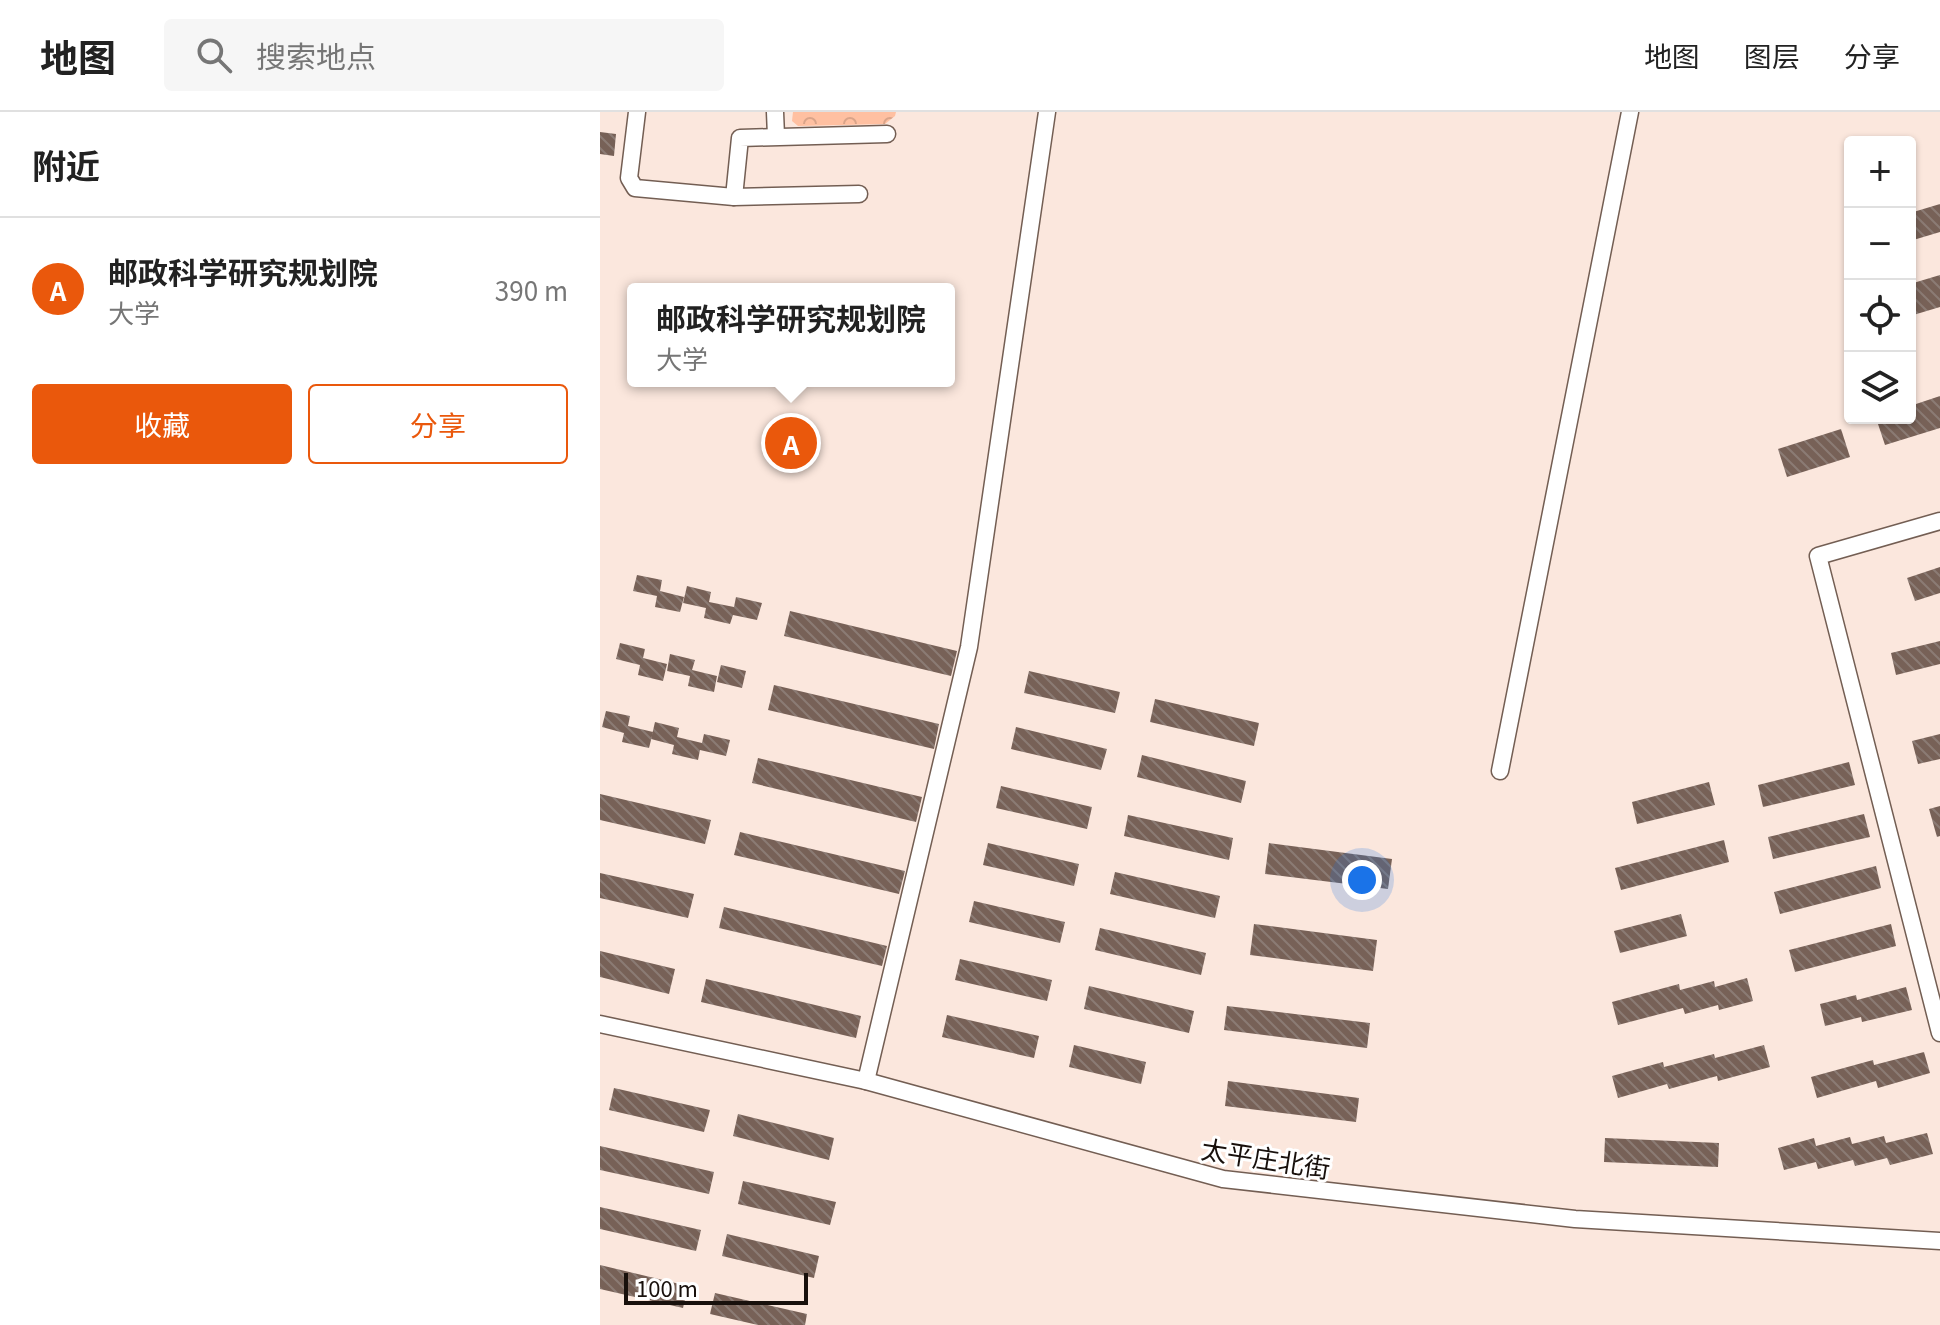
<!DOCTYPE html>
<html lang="zh">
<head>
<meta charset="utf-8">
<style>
  body { margin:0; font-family:Georgia,"Noto Sans SC",serif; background:#f6f6f6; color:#222 }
  .controls { position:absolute; right:24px; top:24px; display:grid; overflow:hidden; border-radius:8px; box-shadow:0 2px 6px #0004 }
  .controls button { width:72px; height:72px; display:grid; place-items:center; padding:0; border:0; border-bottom:2px solid #e0e0e0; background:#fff; color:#222; font:40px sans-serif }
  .scale { position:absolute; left:24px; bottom:20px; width:184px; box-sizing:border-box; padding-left:8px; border:4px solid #18100c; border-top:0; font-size:22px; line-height:28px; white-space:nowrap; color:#18100c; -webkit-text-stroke:6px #fff; paint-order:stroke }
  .you { position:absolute; left:762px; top:768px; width:28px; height:28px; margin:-20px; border:6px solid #fff; border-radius:50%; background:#1a73e8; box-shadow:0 0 0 12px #1a73e833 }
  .badge { display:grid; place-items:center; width:52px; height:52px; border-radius:50%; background:#ea580c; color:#fff; font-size:26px; font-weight:700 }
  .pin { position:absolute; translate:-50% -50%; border:4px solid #fff; box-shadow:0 2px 8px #0006 }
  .popup { position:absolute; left:27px; top:171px; width:328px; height:104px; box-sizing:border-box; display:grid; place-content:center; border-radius:8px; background:#fff; filter:drop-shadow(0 2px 6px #0005); font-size:26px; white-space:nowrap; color:#767676 }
  .popup b { font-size:30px; color:#222 }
  .popup::after { content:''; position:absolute; left:50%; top:100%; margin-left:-16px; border:16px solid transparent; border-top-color:#fff }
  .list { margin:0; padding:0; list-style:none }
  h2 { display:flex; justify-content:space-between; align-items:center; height:104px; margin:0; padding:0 32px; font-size:34px }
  h2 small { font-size:26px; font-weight:400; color:#767676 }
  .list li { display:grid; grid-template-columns:52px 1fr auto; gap:24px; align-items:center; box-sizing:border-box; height:144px; padding:0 32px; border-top:2px solid #e0e0e0 }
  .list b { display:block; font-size:30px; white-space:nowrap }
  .list p { margin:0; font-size:26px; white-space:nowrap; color:#767676 }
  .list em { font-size:26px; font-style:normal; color:#767676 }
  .actions { display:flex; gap:16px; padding:24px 32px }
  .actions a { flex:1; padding:18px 0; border:2px solid #ea580c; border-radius:8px; text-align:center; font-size:28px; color:#ea580c }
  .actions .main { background:#ea580c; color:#fff }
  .icon { flex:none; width:44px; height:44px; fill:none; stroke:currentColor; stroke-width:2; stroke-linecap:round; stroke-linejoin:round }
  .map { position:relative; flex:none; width:1340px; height:1213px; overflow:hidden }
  header { display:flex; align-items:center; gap:48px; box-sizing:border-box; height:112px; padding:0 40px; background:#fff; border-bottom:2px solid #e0e0e0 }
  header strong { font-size:38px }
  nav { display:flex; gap:44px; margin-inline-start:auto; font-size:28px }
  .search { width:560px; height:72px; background:#f6f6f6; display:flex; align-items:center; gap:20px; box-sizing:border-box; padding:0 28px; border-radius:8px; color:#767676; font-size:30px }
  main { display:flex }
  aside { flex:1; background:#fff }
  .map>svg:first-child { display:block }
  .park { fill:url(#park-crowns) }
  .building { fill:url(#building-back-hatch) }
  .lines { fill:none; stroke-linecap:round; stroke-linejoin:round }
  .minor-casing { stroke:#735e53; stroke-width:19 }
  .minor { stroke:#fff; stroke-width:16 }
  .labels { text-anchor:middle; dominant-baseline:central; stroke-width:6; stroke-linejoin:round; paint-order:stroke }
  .street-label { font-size:26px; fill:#18100c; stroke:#fff }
</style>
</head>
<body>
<header>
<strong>地图</strong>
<div class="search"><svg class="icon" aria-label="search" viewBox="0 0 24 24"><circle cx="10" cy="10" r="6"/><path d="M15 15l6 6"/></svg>搜索地点</div>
<nav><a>地图</a><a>图层</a><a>分享</a></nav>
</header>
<main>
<aside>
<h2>附近<small></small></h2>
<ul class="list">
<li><span class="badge">A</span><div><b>邮政科学研究规划院</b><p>大学</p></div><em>390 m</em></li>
</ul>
<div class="actions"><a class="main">收藏</a><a>分享</a></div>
</aside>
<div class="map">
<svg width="1340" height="1213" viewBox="0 0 1340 1213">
  <defs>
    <pattern id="park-crowns" width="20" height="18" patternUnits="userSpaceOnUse" patternTransform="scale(2)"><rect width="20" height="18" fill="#ffc0a1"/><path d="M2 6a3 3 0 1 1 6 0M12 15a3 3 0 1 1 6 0" fill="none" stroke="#daa489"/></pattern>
    <pattern id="building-back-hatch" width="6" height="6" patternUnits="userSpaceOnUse" patternTransform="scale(2)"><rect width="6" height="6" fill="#776157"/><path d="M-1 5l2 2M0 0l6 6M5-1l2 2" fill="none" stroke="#8b7b74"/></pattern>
  </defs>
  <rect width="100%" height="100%" fill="#fbe7dd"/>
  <polygon class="park" points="193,0 296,0 295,4 285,12 198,14 192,9"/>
  <g class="building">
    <polygon points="0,20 16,22 14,44 0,42"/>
    <polygon points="1340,92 1340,120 1310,129 1310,101"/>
    <polygon points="1340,163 1340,195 1310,204 1310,172"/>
    <polygon points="1340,284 1340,316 1285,333 1276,306 1310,306 1310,294"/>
    <polygon points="1241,317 1250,345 1187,365 1178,337"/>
    <polygon points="1340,455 1340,481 1315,489 1307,466"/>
    <polygon points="37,463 62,468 60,479 84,485 80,500 55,495 57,484 33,479"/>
    <polygon points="87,474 111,480 109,490 134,495 136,485 162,491 157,508 133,503 130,512 104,506 106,496 83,491"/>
    <polygon points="190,499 357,539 351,564 184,524"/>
    <polygon points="1340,529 1340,552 1296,563 1291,541"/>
    <polygon points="20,531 45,537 43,546 67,552 63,569 38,563 40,553 16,547"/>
    <polygon points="70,542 95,548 92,558 117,564 114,580 88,574 90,564 67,559"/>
    <polygon points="121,553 146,559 142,576 117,570"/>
    <polygon points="429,559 520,580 515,601 424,581"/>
    <polygon points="174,573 339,612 334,637 168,598"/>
    <polygon points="555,587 659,611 654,634 550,610"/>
    <polygon points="6,599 30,604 28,614 53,620 49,636 22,630 24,621 2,615"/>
    <polygon points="55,610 79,616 77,625 102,631 104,622 130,628 126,644 100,638 98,648 72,642 74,633 51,627"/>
    <polygon points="416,615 507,637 501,658 411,637"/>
    <polygon points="1340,622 1340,647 1318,652 1312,629"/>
    <polygon points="542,643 646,669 641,691 537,665"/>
    <polygon points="158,646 322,685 316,710 152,671"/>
    <polygon points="1249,650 1255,673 1163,695 1158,673"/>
    <polygon points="1109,670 1115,693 1037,712 1032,690"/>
    <polygon points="401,674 492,695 487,717 396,696"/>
    <polygon points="0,682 111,708 105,732 0,708"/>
    <polygon points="1340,694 1340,724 1337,725 1329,697"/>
    <polygon points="1264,702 1270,725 1173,747 1168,725"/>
    <polygon points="528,703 633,726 629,748 524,724"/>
    <polygon points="140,720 305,759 299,782 134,743"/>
    <polygon points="1124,728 1129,750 1021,778 1015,756"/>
    <polygon points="388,731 479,752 474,774 383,753"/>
    <polygon points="669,731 792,747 788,777 665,762"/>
    <polygon points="1276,754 1281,776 1180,802 1174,780"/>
    <polygon points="515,760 620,784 615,806 510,782"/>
    <polygon points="0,761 94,782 88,806 0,786"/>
    <polygon points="374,789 465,810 460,831 369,810"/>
    <polygon points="124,795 287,834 282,854 119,816"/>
    <polygon points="1081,802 1087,824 1020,841 1014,819"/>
    <polygon points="654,812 777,828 773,859 650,843"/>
    <polygon points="1291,812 1296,834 1195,860 1189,838"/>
    <polygon points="500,816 606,841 601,863 495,838"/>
    <polygon points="0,839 75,857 69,882 0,865"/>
    <polygon points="360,847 452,868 447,889 355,868"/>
    <polygon points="1147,866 1153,889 1119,898 1118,893 1085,902 1083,896 1018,913 1012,890 1079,872 1080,878 1114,869 1115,875"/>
    <polygon points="106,867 261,904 256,926 101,890"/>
    <polygon points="489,874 594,899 589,921 484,897"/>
    <polygon points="1306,875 1312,898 1262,910 1261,905 1225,914 1220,892 1256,883 1257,888"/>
    <polygon points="627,894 770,911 767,936 624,918"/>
    <polygon points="347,903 439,924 434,946 342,925"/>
    <polygon points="474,933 546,950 541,972 469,955"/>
    <polygon points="1164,933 1170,955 1118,969 1117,964 1069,977 1067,972 1018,986 1012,964 1063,950 1064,955 1114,942 1115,946"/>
    <polygon points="1324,940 1330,961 1278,976 1276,969 1217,986 1211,965 1273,948 1274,953"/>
    <polygon points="628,969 759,986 756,1010 625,994"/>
    <polygon points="14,976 110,998 104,1020 9,998"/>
    <polygon points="138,1002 234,1026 229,1048 133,1024"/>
    <polygon points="1327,1021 1333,1042 1290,1053 1287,1046 1255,1054 1253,1048 1218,1057 1216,1050 1184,1058 1178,1036 1214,1026 1216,1034 1250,1025 1252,1032 1284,1024 1286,1031"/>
    <polygon points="1005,1026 1119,1031 1118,1055 1004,1050"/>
    <polygon points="0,1034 114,1060 109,1082 0,1058"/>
    <polygon points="143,1069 236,1090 230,1113 138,1092"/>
    <polygon points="0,1095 101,1118 96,1139 0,1117"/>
    <polygon points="127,1122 219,1144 214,1166 122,1144"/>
    <polygon points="0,1153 88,1174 83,1196 0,1177"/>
    <polygon points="115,1181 207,1202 205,1213 158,1213 110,1202"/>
  </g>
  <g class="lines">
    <defs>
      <g id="minor">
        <polyline points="37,0 29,66 35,76 134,85 259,82"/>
        <polyline points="175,0 176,24"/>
        <polyline points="134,85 140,26 287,22"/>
        <polyline points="1340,409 1218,444 1340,921"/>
        <polyline points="900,659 1030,0"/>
        <polyline points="0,912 266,969 623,1067 975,1107 1340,1129"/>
        <polyline points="266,969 369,535 447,0"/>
      </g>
    </defs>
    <use href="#minor" class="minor-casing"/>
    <use href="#minor" class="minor"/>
  </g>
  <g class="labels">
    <g class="street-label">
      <text transform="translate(666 1045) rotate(9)">太平庄北街</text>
    </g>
  </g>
</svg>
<div class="controls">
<button>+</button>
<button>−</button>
<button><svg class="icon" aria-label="locate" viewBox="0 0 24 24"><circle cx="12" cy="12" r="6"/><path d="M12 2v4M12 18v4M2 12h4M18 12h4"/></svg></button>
<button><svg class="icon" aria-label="layers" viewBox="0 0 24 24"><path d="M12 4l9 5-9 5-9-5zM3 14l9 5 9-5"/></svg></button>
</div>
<div class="scale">100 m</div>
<div class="you"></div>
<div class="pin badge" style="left:191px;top:331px">A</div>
<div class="popup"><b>邮政科学研究规划院</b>大学</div>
</div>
</main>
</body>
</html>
